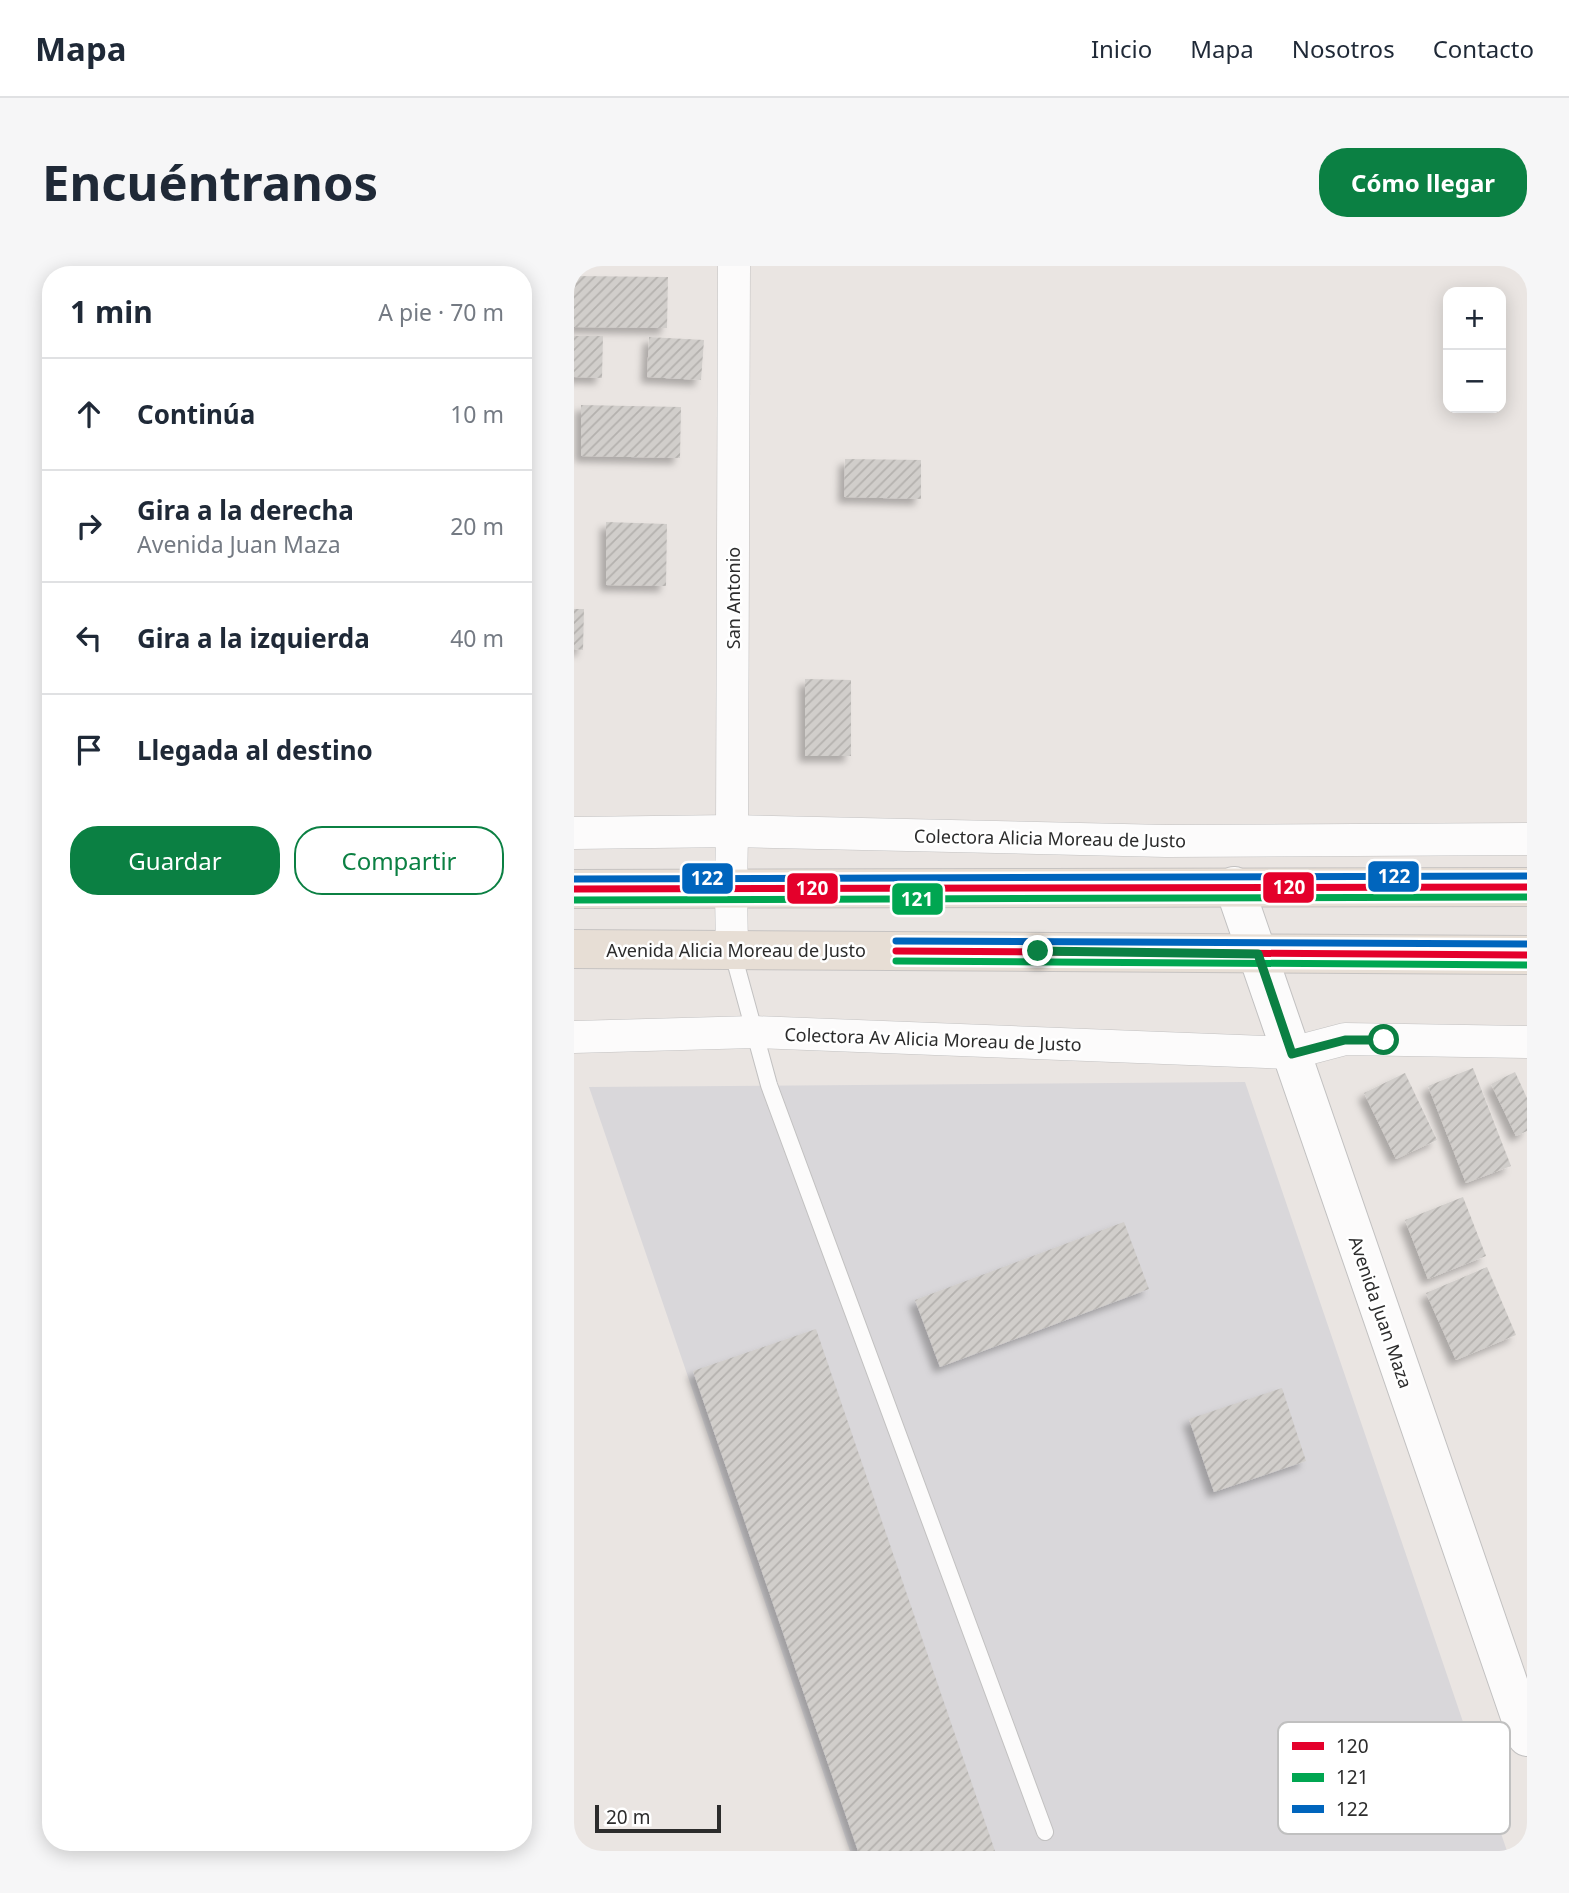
<!DOCTYPE html>
<html lang="es">
<head>
<meta charset="utf-8">
<style>
  body { margin:0; font-family:"Noto Sans",sans-serif; background:#f6f6f7; color:#1f2937 }
  .controls { position:absolute; right:21px; top:21px; display:grid; overflow:hidden; border-radius:14px; box-shadow:0 4px 18px #0003 }
  .controls button { width:63px; height:63px; display:grid; place-items:center; padding:0; border:0; border-bottom:2px solid #e0e1e3; background:#fff; color:#1f2937; font:35px sans-serif }
  .scale { position:absolute; left:21px; bottom:18px; width:126px; box-sizing:border-box; padding-left:7px; border:4px solid #2c2c2c; border-top:0; font-size:19px; line-height:24px; white-space:nowrap; color:#2c2c2c; -webkit-text-stroke:5px #fff; paint-order:stroke }
  .stop { position:absolute; width:21px; height:21px; margin:-16px; border:5px solid #0b8043; border-radius:50%; background:#fff }
  .stop.end { background:#0b8043; border-color:#fff; box-shadow:0 2px 7px #0008 }
  .list { margin:0; padding:0; list-style:none }
  h2 { display:flex; justify-content:space-between; align-items:center; height:91px; margin:0; padding:0 28px; font-size:30px }
  h2 small { font-size:23px; font-weight:400; color:#747a83 }
  .list li { display:grid; grid-template-columns:46px 1fr auto; gap:21px; align-items:center; box-sizing:border-box; height:112px; padding:0 28px; border-top:2px solid #e0e1e3 }
  .list b { display:block; font-size:26px; white-space:nowrap }
  .list p { margin:0; font-size:23px; white-space:nowrap; color:#747a83 }
  .list em { font-size:23px; font-style:normal; color:#747a83 }
  .actions { display:flex; gap:14px; padding:21px 28px }
  .actions a { flex:1; padding:16px 0; border:2px solid #0b8043; border-radius:28px; text-align:center; font-size:24px; color:#0b8043 }
  .actions .main { background:#0b8043; color:#fff }
  .icon { flex:none; width:38px; height:38px; fill:none; stroke:currentColor; stroke-width:2; stroke-linecap:round; stroke-linejoin:round }
  .map { position:relative; flex:none; width:953px; height:1585px; overflow:hidden; border-radius:28px }
  header { display:flex; align-items:center; gap:42px; box-sizing:border-box; height:98px; padding:0 35px; background:#fff; border-bottom:2px solid #e0e1e3 }
  header strong { font-size:33px }
  nav { display:flex; gap:38px; margin-inline-start:auto; font-size:24px }
  .intro { display:flex; align-items:center; justify-content:space-between; box-sizing:border-box; height:168px; padding:0 42px }
  h1 { margin:0; font-size:49px }
  .button { padding:18px 32px; border-radius:28px; background:#0b8043; color:#fff; font-size:24px; font-weight:700 }
  main { display:flex; gap:42px; padding:0 42px }
  aside { flex:1; background:#fff; border-radius:28px; box-shadow:0 4px 18px #0003 }
  .map>svg:first-child { display:block }
  .industrial { fill:#d9d7da }
  .building { fill:url(#building-hatch); filter:url(#shadow) }
  .lines { fill:none; stroke-linecap:round; stroke-linejoin:round }
  .service-casing { stroke:#c2c1c1; stroke-width:18 }
  .minor-casing { stroke:#c2c1c1; stroke-width:33 }
  .secondary-casing { stroke:#c2c1c1; stroke-width:40 }
  .primary-casing { stroke:#c6c3c2; stroke-width:40 }
  .service { stroke:#fcfbfb; stroke-width:16 }
  .minor { stroke:#fcfbfb; stroke-width:32 }
  .secondary { stroke:#fcfbfb; stroke-width:38 }
  .primary { stroke:#e7ded5; stroke-width:38 }
  .bus-1-casing { stroke:#fff; stroke-width:12 }
  .bus-2-casing { stroke:#fff; stroke-width:12 }
  .bus-3-casing { stroke:#fff; stroke-width:12 }
  .bus-1 { stroke:#e4002b; stroke-width:7 }
  .bus-2 { stroke:#00a651; stroke-width:7 }
  .bus-3 { stroke:#0065bd; stroke-width:7 }
  .route { stroke:#0b8043; stroke-width:9 }
  .labels { text-anchor:middle; dominant-baseline:central; stroke-width:5; stroke-linejoin:round; paint-order:stroke }
  .street-label { font-size:18px; fill:#2c2c2c; stroke:#fff }
  .key { fill:#fff; stroke:#c0c0c0; stroke-width:2 }
  .key-label { font-size:19px; fill:#2c2c2c }
  .line-badge { stroke:#fff; stroke-width:2.5 }
  .badge-label { font-size:19px; text-anchor:middle; font-weight:bold; fill:#fff }
</style>
</head>
<body>
<header>
<strong>Mapa</strong>
<nav><a>Inicio</a><a>Mapa</a><a>Nosotros</a><a>Contacto</a></nav>
</header>
<div class="intro"><h1>Encuéntranos</h1><a class="button">Cómo llegar</a></div>
<main>
<aside>
<h2>1 min<small>A pie · 70 m</small></h2>
<ul class="list">
<li><svg class="icon" aria-label="ahead" viewBox="0 0 24 24"><path d="M12 20V5M6 11l6-6 6 6"/></svg><div><b>Continúa</b></div><em>10 m</em></li>
<li><svg class="icon" aria-label="right" viewBox="0 0 24 24"><path d="M7 20v-9h11M14 6l5 5-5 5"/></svg><div><b>Gira a la derecha</b><p>Avenida Juan Maza</p></div><em>20 m</em></li>
<li><svg class="icon" aria-label="left" viewBox="0 0 24 24"><path d="M17 20v-9H6M10 6l-5 5 5 5"/></svg><div><b>Gira a la izquierda</b></div><em>40 m</em></li>
<li><svg class="icon" aria-label="arrive" viewBox="0 0 24 24"><path d="M6 21V4h12l-3 4 3 4H6"/></svg><div><b>Llegada al destino</b></div></li>
</ul>
<div class="actions"><a class="main">Guardar</a><a>Compartir</a></div>
</aside>
<div class="map">
<svg width="953" height="1585" viewBox="0 0 953 1585">
  <defs>
    <pattern id="building-hatch" width="6" height="6" patternUnits="userSpaceOnUse" patternTransform="scale(1.75)"><rect width="6" height="6" fill="#d1cecb"/><path d="M-1 1l2-2M0 6l6-6M5 7l2-2" fill="none" stroke="#b4b1ae"/></pattern>
    <filter id="shadow"><feDropShadow dx="-6" dy="6" stdDeviation="3.5" flood-color="#0004"/></filter>
  </defs>
  <rect width="100%" height="100%" fill="#eae5e2"/>
  <polygon class="industrial" points="671,816 933,1585 276,1585 15,821"/>
  <g class="building">
    <polygon points="0,10 94,11 93,62 0,61"/>
    <polygon points="0,70 29,70 28,112 0,111"/>
    <polygon points="75,71 130,74 127,114 73,111"/>
    <polygon points="7,139 107,141 106,192 7,190"/>
    <polygon points="271,193 347,194 347,233 270,231"/>
    <polygon points="32,256 93,258 92,320 32,319"/>
    <polygon points="0,343 10,343 9,384 0,383"/>
    <polygon points="231,413 277,414 277,490 231,490"/>
    <polygon points="899,802 937,900 892,917 854,820"/>
    <polygon points="941,806 953,832 953,865 942,870 917,818"/>
    <polygon points="831,807 863,874 822,893 790,827"/>
    <polygon points="889,931 912,990 854,1013 831,954"/>
    <polygon points="550,956 575,1023 366,1101 341,1034"/>
    <polygon points="913,1001 942,1069 882,1094 852,1027"/>
    <polygon points="242,1063 421,1585 284,1585 119,1105"/>
    <polygon points="708,1122 732,1195 640,1226 615,1153"/>
  </g>
  <g class="lines">
    <defs>
      <polyline id="service" points="158,684 195,819 471,1566"/>
      <g id="minor">
        <polyline points="0,567 158,565 592,575 953,573"/>
        <polyline points="158,684 157,624 158,565 160,0"/>
        <polyline points="0,771 180,766 718,787 771,773 953,776"/>
      </g>
      <polyline id="secondary" points="660,620 953,1471"/>
      <g id="primary">
        <path d="M 0,623 C 318,625 635,619 953,621"/>
        <polyline points="0,683 953,689"/>
      </g>
    </defs>
    <use href="#service" class="service-casing"/>
    <use href="#minor" class="minor-casing"/>
    <use href="#secondary" class="secondary-casing"/>
    <use href="#primary" class="primary-casing"/>
    <use href="#service" class="service"/>
    <use href="#minor" class="minor"/>
    <use href="#secondary" class="secondary"/>
    <use href="#primary" class="primary"/>
    <defs>
      <g id="bus-1">
        <polyline points="0,623 953,621"/>
        <polyline points="322,685 953,689"/>
      </g>
      <g id="bus-2">
        <polyline points="0,634 953,631"/>
        <polyline points="322,695 953,699"/>
      </g>
      <g id="bus-3">
        <polyline points="0,613 953,610"/>
        <polyline points="322,675 953,678"/>
      </g>
    </defs>
    <use href="#bus-1" class="bus-1-casing"/>
    <use href="#bus-2" class="bus-2-casing"/>
    <use href="#bus-3" class="bus-3-casing"/>
    <use href="#bus-1" class="bus-1"/>
    <use href="#bus-2" class="bus-2"/>
    <use href="#bus-3" class="bus-3"/>
  </g>
  <g class="lines">
    <polyline class="route" points="464,685 684,688 718,788 771,774 810,774"/>
  </g>
  <g class="labels">
    <g class="street-label">
      <text transform="translate(159 332) rotate(-90)">San Antonio</text>
      <text transform="translate(476 572) rotate(1)">Colectora Alicia Moreau de Justo</text>
      <text x="162" y="684">Avenida Alicia Moreau de Justo</text>
      <text transform="translate(359 773) rotate(2)">Colectora Av Alicia Moreau de Justo</text>
      <text transform="translate(807 1046) rotate(71)">Avenida Juan Maza</text>
    </g>
  </g>
  <rect x="704" y="1456" width="232" height="112" rx="10" class="key"/>
  <rect x="718" y="1476" width="32" height="8" fill="#e4002b"/>
  <rect x="718" y="1507" width="32" height="9" fill="#00a651"/>
  <rect x="718" y="1539" width="32" height="8" fill="#0065bd"/>
  <g class="key-label">
    <text x="762" y="1487">120</text>
    <text x="762" y="1518">121</text>
    <text x="762" y="1550">122</text>
  </g>
  <g class="line-badge">
    <rect x="793" y="594" width="53" height="33" rx="7" fill="#0065bd"/>
    <rect x="107" y="596" width="53" height="33" rx="7" fill="#0065bd"/>
    <rect x="688" y="605" width="53" height="33" rx="7" fill="#e4002b"/>
    <rect x="212" y="606" width="53" height="33" rx="7" fill="#e4002b"/>
    <rect x="317" y="616" width="53" height="34" rx="7" fill="#00a651"/>
  </g>
  <g class="badge-label">
    <text x="820" y="617">122</text>
    <text x="133" y="619">122</text>
    <text x="715" y="628">120</text>
    <text x="238" y="629">120</text>
    <text x="343" y="640">121</text>
  </g>
</svg>
<div class="controls">
<button>+</button>
<button>−</button>
</div>
<div class="scale">20 m</div>
<div class="stop" style="left:810px;top:774px"></div>
<div class="stop end" style="left:464px;top:685px"></div>
</div>
</main>
</body>
</html>
